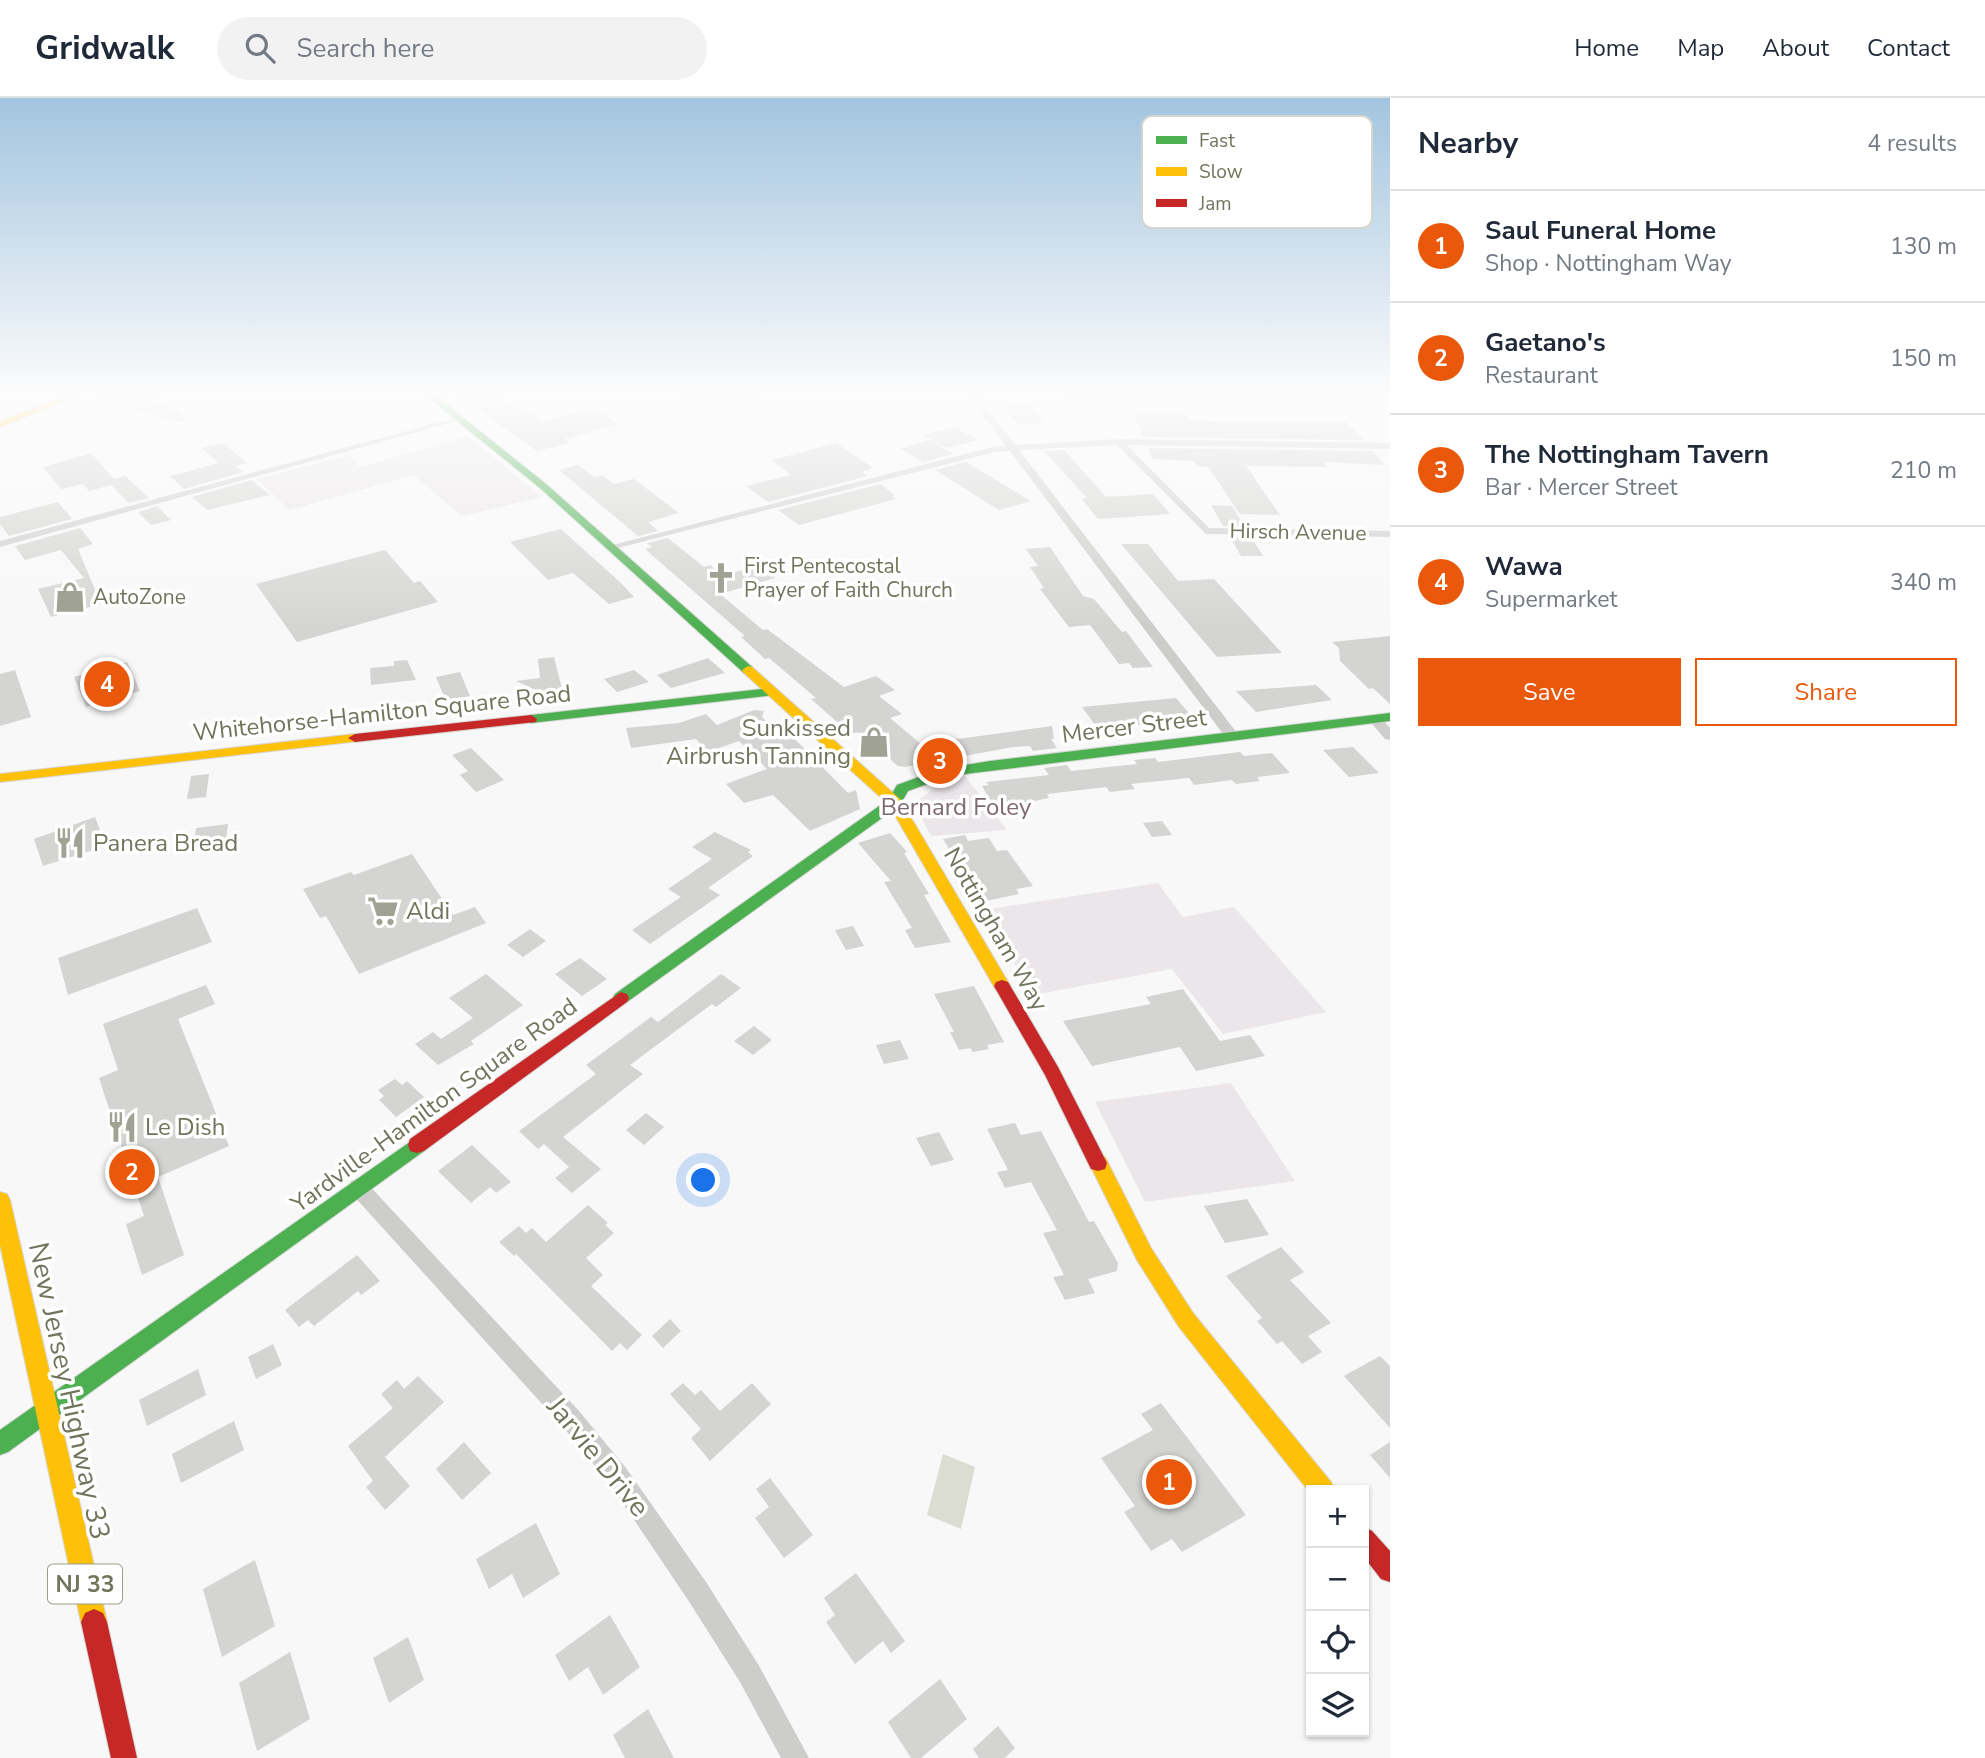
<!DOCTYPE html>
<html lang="en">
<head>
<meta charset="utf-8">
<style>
  body { margin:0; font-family:"Nunito Sans",sans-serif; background:#f2f2f3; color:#1f2937 }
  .controls { position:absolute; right:21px; bottom:21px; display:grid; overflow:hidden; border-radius:0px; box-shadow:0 2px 5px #0004 }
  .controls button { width:63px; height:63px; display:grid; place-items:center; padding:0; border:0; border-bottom:2px solid #e0e1e3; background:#fff; color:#1f2937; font:35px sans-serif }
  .you { position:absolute; left:704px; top:1083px; width:24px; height:24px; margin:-18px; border:5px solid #fff; border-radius:50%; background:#1a73e8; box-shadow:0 0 0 10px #1a73e833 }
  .badge { display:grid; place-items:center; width:46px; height:46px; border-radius:50%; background:#ea580c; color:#fff; font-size:23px; font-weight:700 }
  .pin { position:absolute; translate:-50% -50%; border:4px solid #fff; box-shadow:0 2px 7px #0006 }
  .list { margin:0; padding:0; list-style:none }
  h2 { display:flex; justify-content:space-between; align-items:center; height:91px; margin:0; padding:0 28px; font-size:30px }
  h2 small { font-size:23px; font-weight:400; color:#747a83 }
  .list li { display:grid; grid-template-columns:46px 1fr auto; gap:21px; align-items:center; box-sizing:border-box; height:112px; padding:0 28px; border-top:2px solid #e0e1e3 }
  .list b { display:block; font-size:26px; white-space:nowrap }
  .list p { margin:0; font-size:23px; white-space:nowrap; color:#747a83 }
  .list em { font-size:23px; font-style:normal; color:#747a83 }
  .actions { display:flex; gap:14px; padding:21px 28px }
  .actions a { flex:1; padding:16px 0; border:2px solid #ea580c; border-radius:0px; text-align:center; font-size:24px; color:#ea580c }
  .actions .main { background:#ea580c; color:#fff }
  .icon { flex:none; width:38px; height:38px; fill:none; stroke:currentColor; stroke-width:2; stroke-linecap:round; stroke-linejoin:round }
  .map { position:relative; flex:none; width:1390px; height:1660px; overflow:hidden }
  header { display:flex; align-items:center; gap:42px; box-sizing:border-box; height:98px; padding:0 35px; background:#fff; border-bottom:2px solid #e0e1e3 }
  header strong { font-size:33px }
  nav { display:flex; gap:38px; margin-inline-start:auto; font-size:24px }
  .search { width:490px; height:63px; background:#f2f2f3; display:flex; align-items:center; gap:18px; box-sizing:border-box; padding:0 24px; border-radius:38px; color:#747a83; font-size:26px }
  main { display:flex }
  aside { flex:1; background:#fff }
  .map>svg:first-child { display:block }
  .green { fill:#ebe6ea }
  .water { fill:#dbdcd2 }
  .building { fill:#d4d4d2 }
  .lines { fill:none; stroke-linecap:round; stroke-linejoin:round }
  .fast-casing { stroke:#d5d6d4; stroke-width:2 }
  .slow-casing { stroke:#d5d6d4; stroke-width:2 }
  .jam-casing { stroke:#d5d6d4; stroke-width:2 }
  .street { fill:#cdcecb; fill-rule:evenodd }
  .fast { fill:#4caf50; fill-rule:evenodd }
  .slow { fill:#ffc107; fill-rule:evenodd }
  .jam { fill:#c62828; fill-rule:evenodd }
  .labels { text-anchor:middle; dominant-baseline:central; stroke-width:7; stroke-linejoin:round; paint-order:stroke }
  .far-street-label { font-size:21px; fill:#70755c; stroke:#fff }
  .far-poi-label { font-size:21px; fill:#70755c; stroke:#fff; text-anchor:start }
  .shield { fill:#fff; stroke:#9b9e8d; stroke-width:2 }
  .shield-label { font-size:23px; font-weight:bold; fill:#70755c }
  .street-label { font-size:24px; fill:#70755c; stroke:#fff }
  .poi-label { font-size:24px; fill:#70755c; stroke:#fff; text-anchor:start }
  .park-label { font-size:24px; fill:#7e6872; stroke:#fff }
  .near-street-label { font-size:28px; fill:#70755c; stroke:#fff }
  .key { fill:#fff; stroke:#d4d6ce; stroke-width:2 }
  .key-label { font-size:19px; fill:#70755c }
</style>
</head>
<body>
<header>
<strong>Gridwalk</strong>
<div class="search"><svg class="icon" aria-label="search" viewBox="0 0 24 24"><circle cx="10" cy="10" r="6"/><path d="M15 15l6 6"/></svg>Search here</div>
<nav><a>Home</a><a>Map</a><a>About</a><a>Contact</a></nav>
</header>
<main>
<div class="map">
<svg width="1390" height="1660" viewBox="0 0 1390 1660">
  <rect width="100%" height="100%" fill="#f8f8f8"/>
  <g class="green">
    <polygon points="1066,297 1390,297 1390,308 1072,304"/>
    <polygon points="468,338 542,399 461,418 414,377 289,412 257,381 348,357 360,369"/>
    <polygon points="965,678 1007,732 931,738 914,705 936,689"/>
    <polygon points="1158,785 1183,819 1234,809 1326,914 1223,936 1172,871 1033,897 983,812"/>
    <polygon points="1231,985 1295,1083 1145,1104 1095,1004"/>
  </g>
  <polygon class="water" points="943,1356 975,1369 961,1431 927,1417"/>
  <g class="building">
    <polygon points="99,297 145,297 185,319 184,324 98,303"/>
    <polygon points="454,297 496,297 543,323 594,311 619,326 565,341 570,345 537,353 486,316"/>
    <polygon points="1026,304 1044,325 1019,327 1001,305"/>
    <polygon points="1134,317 1187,317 1190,321 1220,324 1347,324 1363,342 1144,339"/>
    <polygon points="955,329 978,342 946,350 923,337"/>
    <polygon points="930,342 953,356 923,364 900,350"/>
    <polygon points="223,345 247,365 235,368 243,374 184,391 170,378 219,365 202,350"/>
    <polygon points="836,345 873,370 862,374 868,378 768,404 746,388 791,377 772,362"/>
    <polygon points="1148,350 1373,353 1385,367 1324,364 1327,369 1246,368 1280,417 1240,416 1208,369 1197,368 1194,363 1153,361"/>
    <polygon points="1064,352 1106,399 1153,396 1170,416 1098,421 1082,401 1087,400 1044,353"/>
    <polygon points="91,355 114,381 125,378 149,400 129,405 111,387 89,393 83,386 61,391 43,369"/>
    <polygon points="966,364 1031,403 999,412 935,372"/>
    <polygon points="578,367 594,379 602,377 614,386 634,381 679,415 648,424 658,433 638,438 559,372"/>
    <polygon points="252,382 270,397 207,412 192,399"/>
    <polygon points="880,386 895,397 892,398 896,401 799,427 778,412"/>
    <polygon points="58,404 72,421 9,438 0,426 0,419"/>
    <polygon points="1211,407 1232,408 1244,428 1223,428"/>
    <polygon points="157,408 171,422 151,427 138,414"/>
    <polygon points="80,430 93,446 78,451 101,506 51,519 38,491 84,480 61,452 25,462 15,448"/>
    <polygon points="561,431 622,486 634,499 609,506 573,475 548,482 510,444"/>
    <polygon points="1230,439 1251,439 1263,458 1241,458"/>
    <polygon points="668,440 704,469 710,467 722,477 771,466 775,480 720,496 763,532 767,531 844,589 876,578 895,592 879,598 902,616 890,620 921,646 941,640 943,643 1052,628 1054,641 1051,641 1057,650 1033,653 1030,648 1013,649 905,669 898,668 857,634 851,636 836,623 811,601 816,600 769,560 765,561 741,539 745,538 645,451 652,449 647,445"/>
    <polygon points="1121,446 1148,446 1178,483 1214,481 1282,555 1217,559"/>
    <polygon points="1050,449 1083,498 1094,501 1122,534 1126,533 1153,569 1133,570 1129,565 1119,566 1090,527 1069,529 1040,491 1044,490 1030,469 1038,468 1026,451"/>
    <polygon points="385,452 414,485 420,483 438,504 297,544 256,486"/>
    <polygon points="1390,538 1390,606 1373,590 1369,591 1340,563 1339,550 1332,544"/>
    <polygon points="554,559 563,595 547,597 516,583 540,580 538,561"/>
    <polygon points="708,560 725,575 671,590 657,577"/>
    <polygon points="407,562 416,582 371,587 370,570 394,568 394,563"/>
    <polygon points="127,564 140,593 86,609 74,579"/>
    <polygon points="15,572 31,619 0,628 0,576"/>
    <polygon points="634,572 649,584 617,594 604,581"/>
    <polygon points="460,574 470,598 446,603 436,579"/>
    <polygon points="1316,587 1332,602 1256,614 1236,593"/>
    <polygon points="1176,600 1195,622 1098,631 1082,609"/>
    <polygon points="754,612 764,613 762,619 776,632 783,629 848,695 856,692 860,711 810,733 773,697 744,705 726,686 767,671 739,643 708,654 696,641 631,650 626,630 679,625 706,616 717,627"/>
    <polygon points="1353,649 1379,675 1349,679 1323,652"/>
    <polygon points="471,650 504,682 476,694 460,677 468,673 452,657"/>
    <polygon points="1240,654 1244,658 1272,655 1290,675 1257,679 1260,683 1236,686 1232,682 1194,687 1189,680 1131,686 1135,691 1110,694 1106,689 1047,696 1049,700 1016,707 1018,712 997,714 982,688 989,687 986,684 1049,677 1044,670 1067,667 1071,673 1137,666 1134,662 1155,660 1158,664"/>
    <polygon points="209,676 206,699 187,701 191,678"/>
    <polygon points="95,719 106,748 43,768 34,741"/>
    <polygon points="1162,723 1172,737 1152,739 1143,725"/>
    <polygon points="228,726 225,749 193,753 196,730"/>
    <polygon points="715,734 751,752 748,754 753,758 708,790 720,797 650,846 632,832 681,799 668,791 712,761 692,749"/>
    <polygon points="890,735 907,754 904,755 929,796 924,797 951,844 915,850 905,832 912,830 884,784 891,783 858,745"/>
    <polygon points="965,737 968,743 989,740 997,753 1007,752 1033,788 1016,791 1019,796 981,804 943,741"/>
    <polygon points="412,756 453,817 475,809 486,825 359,876 326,818 320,820 303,791 351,774 354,777"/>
    <polygon points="197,810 212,844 68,897 58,860"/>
    <polygon points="853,828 864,848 846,852 835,832"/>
    <polygon points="530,831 546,843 523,859 507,847"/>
    <polygon points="580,860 607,881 582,898 555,876"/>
    <polygon points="486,876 523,907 471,943 474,946 438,967 415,946 433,934 441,941 473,920 449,900"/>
    <polygon points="721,876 741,890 716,909 712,906 630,967 643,976 563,1039 601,1071 572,1095 555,1080 569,1069 544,1046 538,1051 519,1033 596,976 586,967 651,919 658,924"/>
    <polygon points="206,887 215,906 178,921 229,1048 158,1079 184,1157 142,1177 126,1126 144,1118 99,980 118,972 103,926"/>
    <polygon points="974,888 1004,944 987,947 989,951 973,954 970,950 959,952 950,934 954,934 934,896"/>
    <polygon points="1183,891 1220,943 1250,937 1265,958 1196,973 1180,949 1092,968 1063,923 1151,906 1146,899"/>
    <polygon points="754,928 772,942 753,957 734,943"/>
    <polygon points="900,942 909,961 884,966 876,947"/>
    <polygon points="395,981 402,987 407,983 424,999 396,1019 379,1002 384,998 378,992"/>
    <polygon points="646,1015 664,1029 644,1047 626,1032"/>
    <polygon points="1015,1025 1021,1037 1041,1033 1089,1124 1094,1123 1118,1165 1117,1173 1088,1181 1095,1195 1065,1202 1053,1179 1064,1177 1043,1135 1057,1132 1031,1084 1005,1090 997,1074 1008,1072 987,1031"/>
    <polygon points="939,1034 954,1062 931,1068 916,1040"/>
    <polygon points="472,1047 511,1084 496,1095 490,1089 471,1105 438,1073"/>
    <polygon points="1247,1101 1269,1137 1225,1145 1204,1108"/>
    <polygon points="588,1107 608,1125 605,1127 614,1135 586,1160 603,1177 591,1188 642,1237 627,1252 620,1245 612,1253 516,1156 514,1158 499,1144 519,1128 526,1135 532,1130 546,1144"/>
    <polygon points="1281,1149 1304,1174 1290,1182 1331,1225 1308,1238 1322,1254 1302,1266 1282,1243 1277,1246 1257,1223 1262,1220 1226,1178"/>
    <polygon points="357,1157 380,1183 361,1197 358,1193 314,1228 308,1222 299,1229 285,1212"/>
    <polygon points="670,1221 681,1233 663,1250 652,1238"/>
    <polygon points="273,1246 282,1267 256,1281 248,1259"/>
    <polygon points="1380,1258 1390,1268 1390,1330 1344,1278"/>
    <polygon points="198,1271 206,1297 147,1328 139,1302"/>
    <polygon points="418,1278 444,1304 385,1359 410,1388 385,1412 366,1389 373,1383 348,1348 393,1310 381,1296 397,1282 404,1291"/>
    <polygon points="683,1285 695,1297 701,1292 720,1313 752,1285 771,1306 710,1363 691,1340 701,1331 670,1296"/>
    <polygon points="1161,1305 1246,1417 1182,1454 1172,1441 1151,1453 1124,1414 1135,1408 1101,1360 1153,1332 1141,1316"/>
    <polygon points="234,1323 244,1352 181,1385 172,1356"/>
    <polygon points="464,1344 491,1375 462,1402 436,1371"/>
    <polygon points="1390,1344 1390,1380 1370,1357"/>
    <polygon points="770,1380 813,1437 784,1460 755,1420 769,1409 756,1391"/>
    <polygon points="536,1425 560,1476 523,1500 512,1476 489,1491 476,1461"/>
    <polygon points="255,1462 275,1528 222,1559 203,1491"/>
    <polygon points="856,1475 905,1543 891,1555 883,1543 855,1566 826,1524 835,1517 824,1500"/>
    <polygon points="610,1517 640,1569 603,1597 588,1569 569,1583 555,1557"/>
    <polygon points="408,1539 424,1582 389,1605 373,1560"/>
    <polygon points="290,1554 310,1621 257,1653 239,1585"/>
    <polygon points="940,1581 967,1621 921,1660 911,1660 888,1624"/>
    <polygon points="648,1611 674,1660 625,1660 613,1637"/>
    <polygon points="998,1628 1015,1650 1005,1660 979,1660 973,1651"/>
  </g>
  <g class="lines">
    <defs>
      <g id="fast">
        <polygon points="425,297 435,297 546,386 752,569 752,575 744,575 540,390"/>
        <polygon points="770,590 774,591 774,597 531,625 525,621 531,617"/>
        <polygon points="1390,615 1390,623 949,678 908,693 900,707 627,904 615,904 613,900 615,896 889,701 897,687 941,671 990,663"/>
        <polygon points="417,1039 424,1041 426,1047 424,1053 8,1354 0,1357 0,1332"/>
      </g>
      <g id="slow">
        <polygon points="70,297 82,297 0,329 0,323"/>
        <polygon points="748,568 752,569 900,701 1008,884 1010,888 1008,892 996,892 889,707 744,575 742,572"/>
        <polygon points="355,636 360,637 360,643 0,684 0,676"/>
        <polygon points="1098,1057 1105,1059 1151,1150 1193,1215 1331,1384 1335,1392 1311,1392 1311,1396 1179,1229 1137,1162 1089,1065 1091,1059"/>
        <polygon points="0,1094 7,1096 10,1102 107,1524 103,1533 94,1537 85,1533 81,1524 0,1147"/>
      </g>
      <g id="jam">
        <polygon points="531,617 537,621 536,624 355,644 348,640 355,636"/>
        <polygon points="1002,882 1008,884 1058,969 1107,1065 1105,1071 1098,1073 1091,1071 1045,977 994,888 996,884"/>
        <polygon points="621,894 627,896 629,900 627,904 424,1053 417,1055 410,1053 408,1047 410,1041"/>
        <polygon points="1364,1429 1372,1433 1390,1453 1390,1484 1381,1481 1364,1459"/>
        <polygon points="94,1511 103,1515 107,1524 137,1660 111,1660 81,1524 85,1515"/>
      </g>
    </defs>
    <use href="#fast" class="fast-casing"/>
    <use href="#slow" class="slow-casing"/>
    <use href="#jam" class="jam-casing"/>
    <g class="street">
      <polygon points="674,297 715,301 765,297 715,307"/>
      <polygon points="968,297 977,297 1015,347 1119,341 1390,345 1390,351 1127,347 1209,430 1390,433 1390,439 1206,436 1117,347 1019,352 1237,635 1239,638 1232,642 1227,641 1010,353 995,354 610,452 605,449 992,349 1006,348"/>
      <polygon points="458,319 465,321 0,449 0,443"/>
      <polygon points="1374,617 1379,618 1390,630 1390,642 1385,641 1368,621"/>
      <polygon points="358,1081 365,1083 579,1313 626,1370 706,1484 758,1566 809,1660 781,1660 740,1584 688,1502 610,1386 563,1329 351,1095 348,1089 351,1083"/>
    </g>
    <use href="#fast" class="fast"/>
    <use href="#slow" class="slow"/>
    <use href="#jam" class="jam"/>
  </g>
  <linearGradient id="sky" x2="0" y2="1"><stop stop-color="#a3c4df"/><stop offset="0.56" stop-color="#fcfcfc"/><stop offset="1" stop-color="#fcfcfc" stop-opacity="0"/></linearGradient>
  <rect width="1390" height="530" fill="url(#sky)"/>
  <defs>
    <symbol id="church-bare" viewBox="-9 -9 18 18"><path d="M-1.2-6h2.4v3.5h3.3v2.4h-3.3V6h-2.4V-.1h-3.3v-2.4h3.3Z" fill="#a0a393" stroke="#fff" stroke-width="2.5" paint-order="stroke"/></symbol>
    <symbol id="shop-bare" viewBox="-9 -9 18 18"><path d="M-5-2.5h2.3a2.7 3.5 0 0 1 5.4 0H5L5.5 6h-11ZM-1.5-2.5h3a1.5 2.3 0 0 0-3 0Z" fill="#a0a393" stroke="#fff" stroke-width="2.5" paint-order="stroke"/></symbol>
    <symbol id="restaurant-bare" viewBox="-9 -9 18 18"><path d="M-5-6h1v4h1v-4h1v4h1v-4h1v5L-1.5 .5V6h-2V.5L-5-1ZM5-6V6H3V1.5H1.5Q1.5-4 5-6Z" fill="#a0a393" stroke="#fff" stroke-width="2.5" paint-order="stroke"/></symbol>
    <symbol id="supermarket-bare" viewBox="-9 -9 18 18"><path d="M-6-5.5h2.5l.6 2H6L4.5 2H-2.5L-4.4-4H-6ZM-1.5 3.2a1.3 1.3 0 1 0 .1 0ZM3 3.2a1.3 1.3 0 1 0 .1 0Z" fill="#a0a393" stroke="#fff" stroke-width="2.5" paint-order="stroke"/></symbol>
  </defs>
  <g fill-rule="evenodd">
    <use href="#church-bare" x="699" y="458" width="44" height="44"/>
    <use href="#shop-bare" x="48" y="477" width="44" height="44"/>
    <use href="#shop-bare" x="852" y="622" width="44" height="44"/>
    <use href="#restaurant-bare" x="48" y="723" width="44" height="44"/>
    <use href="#supermarket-bare" x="361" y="791" width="44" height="44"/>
    <use href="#restaurant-bare" x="100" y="1007" width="44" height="44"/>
  </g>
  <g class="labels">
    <g class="far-street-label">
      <text transform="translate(1298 434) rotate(1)">Hirsch Avenue</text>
    </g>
    <g class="far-poi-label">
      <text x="744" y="468">First Pentecostal<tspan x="744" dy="24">Prayer of Faith Church</tspan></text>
      <text x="93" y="499">AutoZone</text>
    </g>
    <rect class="shield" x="48" y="1466.5" width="74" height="39" rx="5"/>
    <g class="shield-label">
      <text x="85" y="1486">NJ 33</text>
    </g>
    <g class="street-label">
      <text transform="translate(382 615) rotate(-6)">Whitehorse-Hamilton Square Road</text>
      <text transform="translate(1134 628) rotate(-7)">Mercer Street</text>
      <text transform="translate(996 831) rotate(60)">Nottingham Way</text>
      <text transform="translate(434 1007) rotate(-36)">Yardville-Hamilton Square Road</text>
    </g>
    <g class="poi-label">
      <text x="851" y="630" text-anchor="end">Sunkissed<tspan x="851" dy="28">Airbrush Tanning</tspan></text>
      <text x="93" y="745">Panera Bread</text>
      <text x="406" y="813">Aldi</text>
      <text x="145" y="1029">Le Dish</text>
    </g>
    <g class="park-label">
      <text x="956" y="709">Bernard Foley</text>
    </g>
    <g class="near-street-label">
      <text transform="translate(69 1293) rotate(78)">New Jersey Highway 33</text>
      <text transform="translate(598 1359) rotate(51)">Jarvie Drive</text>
    </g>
  </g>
  <rect x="1142" y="18" width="230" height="112" rx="10" class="key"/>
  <rect x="1156" y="38" width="31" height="8" fill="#4caf50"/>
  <rect x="1156" y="69" width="31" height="9" fill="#ffc107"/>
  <rect x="1156" y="101" width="31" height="8" fill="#c62828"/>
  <g class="key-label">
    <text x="1199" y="49">Fast</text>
    <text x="1199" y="80">Slow</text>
    <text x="1199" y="112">Jam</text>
  </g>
</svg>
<div class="controls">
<button>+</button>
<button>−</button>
<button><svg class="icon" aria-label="locate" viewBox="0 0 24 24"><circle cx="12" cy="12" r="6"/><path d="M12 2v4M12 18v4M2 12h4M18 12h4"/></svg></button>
<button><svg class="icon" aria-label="layers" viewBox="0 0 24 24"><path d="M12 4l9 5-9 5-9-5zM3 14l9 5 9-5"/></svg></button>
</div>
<div class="you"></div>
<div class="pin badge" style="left:1169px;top:1384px">1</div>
<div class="pin badge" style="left:132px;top:1074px">2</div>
<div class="pin badge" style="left:940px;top:663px">3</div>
<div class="pin badge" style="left:107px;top:586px">4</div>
</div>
<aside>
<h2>Nearby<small>4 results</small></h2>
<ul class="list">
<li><span class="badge">1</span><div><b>Saul Funeral Home</b><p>Shop · Nottingham Way</p></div><em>130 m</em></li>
<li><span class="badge">2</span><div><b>Gaetano's</b><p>Restaurant</p></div><em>150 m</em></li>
<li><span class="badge">3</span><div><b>The Nottingham Tavern</b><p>Bar · Mercer Street</p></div><em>210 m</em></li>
<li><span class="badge">4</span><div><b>Wawa</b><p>Supermarket</p></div><em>340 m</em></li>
</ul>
<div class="actions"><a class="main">Save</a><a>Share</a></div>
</aside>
</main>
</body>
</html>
